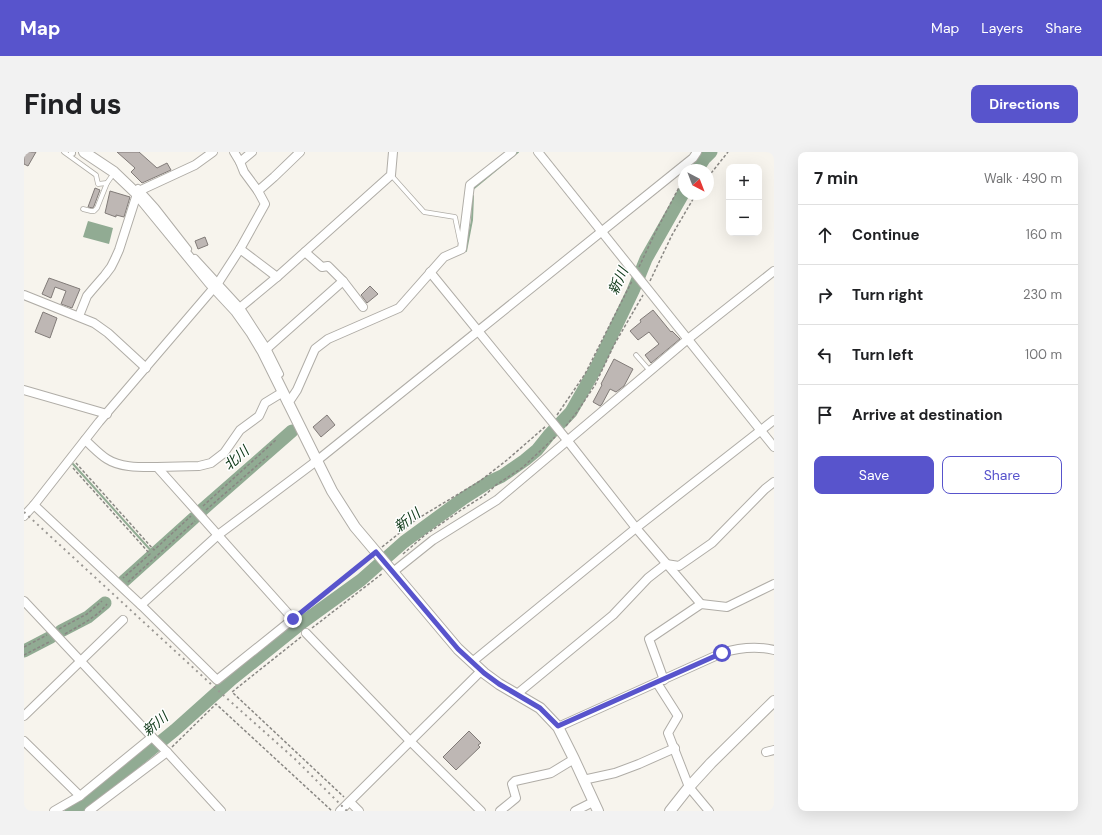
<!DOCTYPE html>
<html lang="en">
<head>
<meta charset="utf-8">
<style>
  body { margin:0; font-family:"DM Sans","Noto Sans JP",sans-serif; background:#f2f2f2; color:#202124 }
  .controls { position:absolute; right:12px; top:12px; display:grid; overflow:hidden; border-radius:8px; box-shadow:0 4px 16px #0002 }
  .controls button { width:36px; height:36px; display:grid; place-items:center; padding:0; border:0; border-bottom:1px solid #e0e0e0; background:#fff; color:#202124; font:20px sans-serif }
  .compass { position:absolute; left:654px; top:12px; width:36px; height:36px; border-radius:50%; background:#fff; box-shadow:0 4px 16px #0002; rotate:138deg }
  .stop { position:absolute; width:12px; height:12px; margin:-9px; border:3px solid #5854cc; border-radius:50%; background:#fff }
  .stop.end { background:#5854cc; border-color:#fff; box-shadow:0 1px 4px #0008 }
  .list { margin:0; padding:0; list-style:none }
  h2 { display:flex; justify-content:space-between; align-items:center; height:52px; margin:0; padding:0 16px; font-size:17px }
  h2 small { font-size:13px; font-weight:400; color:#757577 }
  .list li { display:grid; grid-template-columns:26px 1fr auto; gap:12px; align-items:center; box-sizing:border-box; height:60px; padding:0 16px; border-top:1px solid #e0e0e0 }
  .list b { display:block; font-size:15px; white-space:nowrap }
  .list em { font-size:13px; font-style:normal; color:#757577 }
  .actions { display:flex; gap:8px; padding:12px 16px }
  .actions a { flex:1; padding:9px 0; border:1px solid #5854cc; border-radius:8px; text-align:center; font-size:14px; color:#5854cc }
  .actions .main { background:#5854cc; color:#fff }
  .icon { flex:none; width:22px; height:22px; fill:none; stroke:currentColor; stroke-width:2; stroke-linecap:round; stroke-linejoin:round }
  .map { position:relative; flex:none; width:750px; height:659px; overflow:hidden; border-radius:8px }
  header { display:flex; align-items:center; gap:24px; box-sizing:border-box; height:56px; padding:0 20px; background:#5854cc; color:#fff }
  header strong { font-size:19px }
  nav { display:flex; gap:22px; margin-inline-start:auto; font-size:14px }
  .intro { display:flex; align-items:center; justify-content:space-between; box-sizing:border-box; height:96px; padding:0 24px }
  h1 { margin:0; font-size:28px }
  .button { padding:10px 18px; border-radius:8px; background:#5854cc; color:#fff; font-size:14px; font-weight:700 }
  main { display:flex; gap:24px; padding:0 24px }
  aside { flex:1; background:#fff; border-radius:8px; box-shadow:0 4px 16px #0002 }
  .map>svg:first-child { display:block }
  .water { fill:#91ab93 }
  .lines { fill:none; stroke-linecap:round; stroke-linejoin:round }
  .stream { stroke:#91ab93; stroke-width:2 }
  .river { stroke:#91ab93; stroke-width:13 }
  .building { fill:#beb7b4; stroke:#817b78 }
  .service-casing { stroke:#b0ada7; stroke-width:5.5 }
  .pedestrian-casing { stroke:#b0ada7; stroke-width:8 }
  .minor-casing { stroke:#b0ada7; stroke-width:10 }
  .tertiary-casing { stroke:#b0ada7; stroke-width:12 }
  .path { stroke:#898783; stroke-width:1.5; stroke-dasharray:3 2; stroke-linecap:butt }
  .service { stroke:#fff; stroke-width:4 }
  .pedestrian { stroke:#fff; stroke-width:6 }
  .minor { stroke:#fff; stroke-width:8 }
  .tertiary { stroke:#fff; stroke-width:10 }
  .rail { stroke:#9b9894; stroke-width:2; stroke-dasharray:2 4; stroke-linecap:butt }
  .route { stroke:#5854cc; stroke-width:5 }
  .labels { text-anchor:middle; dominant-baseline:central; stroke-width:3; stroke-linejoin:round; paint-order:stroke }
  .water-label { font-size:14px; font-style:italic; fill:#0d3817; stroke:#fff }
</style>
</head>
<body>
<header>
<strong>Map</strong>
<nav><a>Map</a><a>Layers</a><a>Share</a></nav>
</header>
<div class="intro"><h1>Find us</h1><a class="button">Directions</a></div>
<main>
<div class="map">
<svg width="750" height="659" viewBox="0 0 750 659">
  <rect width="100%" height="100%" fill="#f7f4ed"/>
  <polygon class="water" points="64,69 89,76 85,92 59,85"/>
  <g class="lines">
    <g class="stream">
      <polyline points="449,37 494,0"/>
      <polyline points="442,99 448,68 449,44"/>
      <polyline points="49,312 130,402"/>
    </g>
    <g class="river">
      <polyline points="673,18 680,7 687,0"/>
      <polyline points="178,358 268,279"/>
      <polyline points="100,429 170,366"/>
      <polyline points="37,479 64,465 81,451"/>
      <polyline points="0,499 27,485"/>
      <polyline points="47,659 60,651 108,613 151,578 208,527 279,470 337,428 380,390 440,346 465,330 478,324 501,308 513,298 525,283 547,260 573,214 609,139 622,107 660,40"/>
    </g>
  </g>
  <g class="building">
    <polygon points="0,0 12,0 4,14 0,12"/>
    <polygon points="93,0 115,0 133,16 143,11 147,18 118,31 107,20 111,16"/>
    <polygon points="71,36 76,38 70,54 69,56 64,55"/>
    <polygon points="86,39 106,45 100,65 92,63 92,65 81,61"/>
    <polygon points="181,85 184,93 174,97 171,89"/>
    <polygon points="25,126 56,137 48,156 37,152 42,139 31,135 27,146 18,142"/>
    <polygon points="346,134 354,142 343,151 337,143"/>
    <polygon points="629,158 647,180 648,179 656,187 627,211 621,203 635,192 625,180 614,188 606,179 617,170 616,168"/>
    <polygon points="19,160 33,166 26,186 11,180"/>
    <polygon points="590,207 609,217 600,234 592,240 586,237 578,252 576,254 569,250 578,233 577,232"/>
    <polygon points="303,263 311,273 297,285 289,275"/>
    <polygon points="445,579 457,591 454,593 456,595 432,618 419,605"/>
  </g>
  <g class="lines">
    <defs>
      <g id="service">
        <polyline points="40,0 72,23 74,32 83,31"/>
        <polyline points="367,23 400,60 431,65 436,89"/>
        <polyline points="59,57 67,59 70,59 73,56 83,31 90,21"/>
        <polyline points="612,203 626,219"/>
      </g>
      <g id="pedestrian">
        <polyline points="48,1 48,0"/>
        <polyline points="114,36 132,56 164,97"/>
        <polyline points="171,106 217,156 243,196 256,222"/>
      </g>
      <g id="minor">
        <polyline points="514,0 750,295"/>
        <polyline points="216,10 228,0"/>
        <polyline points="234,39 250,25 276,0"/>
        <polyline points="216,97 253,125"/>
        <polyline points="281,100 298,115 304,114 319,129 339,155"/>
        <polyline points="406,120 543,288 612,376 677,452"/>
        <polyline points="0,143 70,171 84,181 122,216"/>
        <polyline points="212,159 253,125 367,23 369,0"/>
        <polyline points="55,164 63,144 68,138 81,123 87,115 91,107 95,98 113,42 117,38 171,13 189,0"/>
        <polyline points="239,200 319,129"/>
        <polyline points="0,238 83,262"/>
        <polyline points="263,250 267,247 273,238 291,197 304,187 375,156 420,105 438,97 446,33 488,0"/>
        <polyline points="133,315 175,314 187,311 200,301 216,278 235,264 241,251 259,240"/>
        <path d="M 10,353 L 117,453 L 193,528 L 269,467 L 133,315 C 117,315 97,316 83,307 C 75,302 68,294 61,288"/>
        <polyline points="0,364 10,353 75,270 194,131 216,97 241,52 234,39 220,20 216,10 210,0"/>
        <polyline points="369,420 409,388 473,348 664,187 750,119"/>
        <polyline points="0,449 128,585 143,600 197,659"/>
        <polyline points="117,453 194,383 295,307 669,6 673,0"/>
        <polyline points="282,481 386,589 457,659"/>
        <polyline points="448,510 612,376 750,268"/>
        <polyline points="640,528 625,487 677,452 703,455 750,432"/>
        <polyline points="633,531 654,564 644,581 665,635 685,659"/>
        <polyline points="493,542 589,463 624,426 642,412 655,414 688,391 741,337 750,330"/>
        <polyline points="0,564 99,468"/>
        <path d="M 534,575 L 698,501 C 714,496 733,494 750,498"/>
        <polyline points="0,589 56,644"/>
        <polyline points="742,600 750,598"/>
        <polyline points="559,628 591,621 615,612 651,596"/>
        <polyline points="326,650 335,659"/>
        <polyline points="30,659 56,644 128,585"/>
        <polyline points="65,659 143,600"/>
        <polyline points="316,659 457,519"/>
        <polyline points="476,659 492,646 488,632 491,629 527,621 550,607"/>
        <polyline points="551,659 569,650"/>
      </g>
      <g id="tertiary">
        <polyline points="60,0 90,20 113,42 186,131 212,159 227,180 239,200 308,339 331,375 434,497 460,521 475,532 516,556 534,575 550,607 574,659"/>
        <polyline points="646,659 665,635 687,611 750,549"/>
      </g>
    </defs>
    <use href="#service" class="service-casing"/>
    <use href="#pedestrian" class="pedestrian-casing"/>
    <use href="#minor" class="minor-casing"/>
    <use href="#tertiary" class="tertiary-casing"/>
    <g class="path">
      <polyline points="684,25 704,0"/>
      <polyline points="615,115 631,81 660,26"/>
      <polyline points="626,129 648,83 672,42"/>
      <polyline points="533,263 561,222 608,129"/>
      <polyline points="542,274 553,260 571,233 590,193 619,143"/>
      <polyline points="52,311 130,398 167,364"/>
      <polyline points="49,316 126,402 99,426"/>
      <polyline points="179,354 253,287"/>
      <polyline points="182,358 244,304"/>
      <polyline points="358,395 393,367 456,329 483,308 522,274"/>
      <polyline points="379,402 401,383 437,358 461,343 472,333 498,316 531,285"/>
      <polyline points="104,430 171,369"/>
      <polyline points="275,462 346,405"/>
      <polyline points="288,476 359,421"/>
      <polyline points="35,477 63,462 78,449"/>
      <path d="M 41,482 C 56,473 72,466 83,452"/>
      <polyline points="277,485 208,540 320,645"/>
      <polyline points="0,495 23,483"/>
      <polyline points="0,503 27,489"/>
      <polyline points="148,595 192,552 308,659"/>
    </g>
    <use href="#service" class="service"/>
    <use href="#pedestrian" class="pedestrian"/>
    <use href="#minor" class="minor"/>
    <use href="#tertiary" class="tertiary"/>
    <polyline class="rail" points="0,360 188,533 271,607 323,659"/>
  </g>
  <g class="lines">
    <polyline class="route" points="269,467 352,400 434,497 460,521 475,532 516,556 534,574 698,501"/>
  </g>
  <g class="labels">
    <g class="water-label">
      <text transform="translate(594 129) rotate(-66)">新川</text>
      <text transform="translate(212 306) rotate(-41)">北川</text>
      <text transform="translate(383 368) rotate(-37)">新川</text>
      <text transform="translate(131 572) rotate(-40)">新川</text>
    </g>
  </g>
</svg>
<div class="controls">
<button>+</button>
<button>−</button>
</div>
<svg class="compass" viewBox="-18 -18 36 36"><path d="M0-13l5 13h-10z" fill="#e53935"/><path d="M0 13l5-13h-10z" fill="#757577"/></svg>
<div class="stop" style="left:698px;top:501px"></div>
<div class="stop end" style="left:269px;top:467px"></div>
</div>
<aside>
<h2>7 min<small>Walk · 490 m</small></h2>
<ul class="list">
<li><svg class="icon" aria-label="ahead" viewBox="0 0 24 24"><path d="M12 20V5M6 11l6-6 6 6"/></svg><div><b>Continue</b></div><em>160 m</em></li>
<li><svg class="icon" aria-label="right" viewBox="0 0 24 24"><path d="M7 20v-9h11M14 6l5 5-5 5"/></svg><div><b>Turn right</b></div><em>230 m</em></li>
<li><svg class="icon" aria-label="left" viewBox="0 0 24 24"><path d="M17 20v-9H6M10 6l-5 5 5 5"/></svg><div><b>Turn left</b></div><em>100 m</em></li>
<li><svg class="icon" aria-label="arrive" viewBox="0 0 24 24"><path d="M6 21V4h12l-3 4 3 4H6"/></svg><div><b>Arrive at destination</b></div></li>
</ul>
<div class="actions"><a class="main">Save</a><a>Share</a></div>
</aside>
</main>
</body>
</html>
